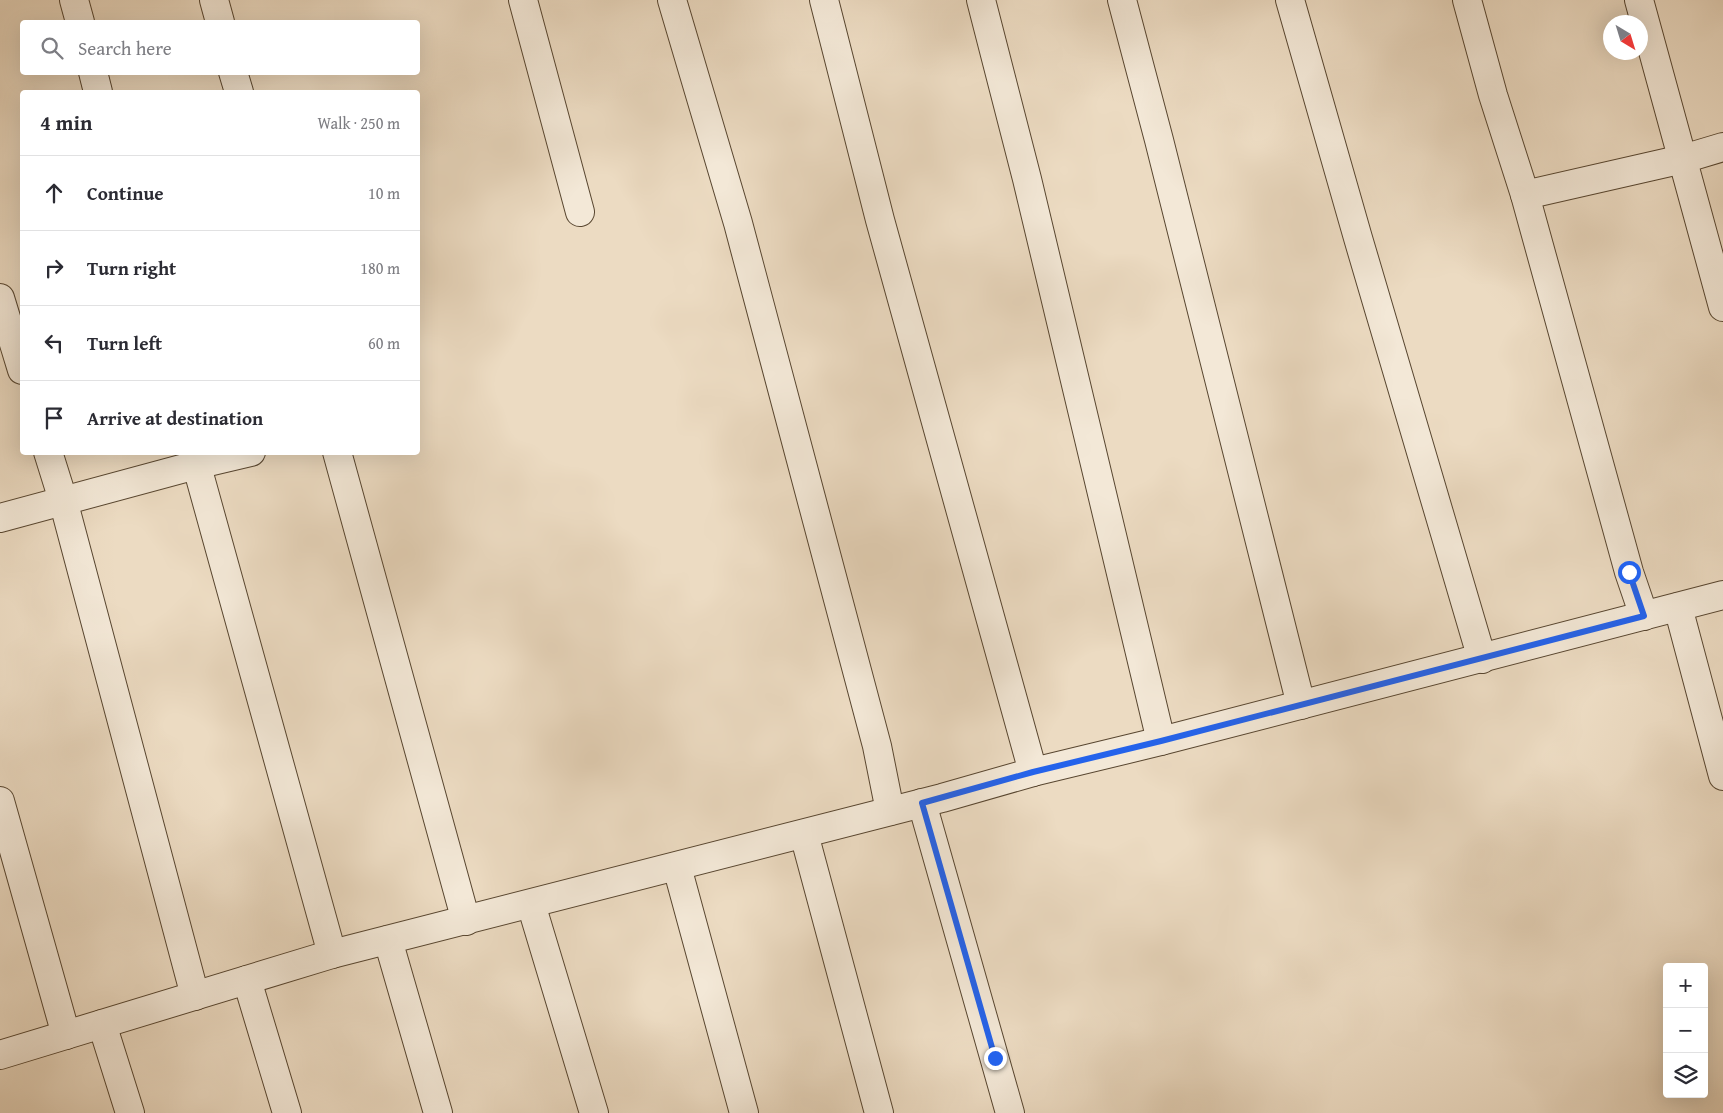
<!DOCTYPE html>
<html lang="en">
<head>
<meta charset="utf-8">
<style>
  body { margin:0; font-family:"Gentium Book Plus",serif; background:#f7f7f7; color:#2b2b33 }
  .controls { position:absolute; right:15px; bottom:15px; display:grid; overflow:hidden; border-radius:5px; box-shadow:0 5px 20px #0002 }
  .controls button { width:45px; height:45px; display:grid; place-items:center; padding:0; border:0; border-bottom:1px solid #e1e1e2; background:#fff; color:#2b2b33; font:25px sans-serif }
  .compass { position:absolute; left:1603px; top:15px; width:45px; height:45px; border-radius:50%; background:#fff; box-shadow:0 5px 20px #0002; rotate:142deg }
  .stop { position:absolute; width:15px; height:15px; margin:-11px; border:4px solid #2563eb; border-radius:50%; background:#fff }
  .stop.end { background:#2563eb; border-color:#fff; box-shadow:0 1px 5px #0008 }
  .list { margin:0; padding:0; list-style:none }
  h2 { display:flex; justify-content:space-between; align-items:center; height:65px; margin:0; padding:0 20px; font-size:21px }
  h2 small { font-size:16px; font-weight:400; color:#7c7c81 }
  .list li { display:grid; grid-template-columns:32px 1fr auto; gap:15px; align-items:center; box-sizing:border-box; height:75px; padding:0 20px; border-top:1px solid #e1e1e2 }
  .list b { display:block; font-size:19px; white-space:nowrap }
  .list em { font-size:16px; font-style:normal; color:#7c7c81 }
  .icon { flex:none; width:28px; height:28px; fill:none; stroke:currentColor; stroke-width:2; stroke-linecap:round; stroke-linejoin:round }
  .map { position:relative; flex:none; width:1723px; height:1113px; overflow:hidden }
  .search { position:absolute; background:#fff; box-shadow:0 5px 20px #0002; left:20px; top:20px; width:400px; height:55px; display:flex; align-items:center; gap:12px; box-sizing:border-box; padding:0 18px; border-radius:5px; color:#7c7c81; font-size:19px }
  .panel { position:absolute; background:#fff; box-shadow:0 5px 20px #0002; left:20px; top:90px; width:400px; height:365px; border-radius:5px }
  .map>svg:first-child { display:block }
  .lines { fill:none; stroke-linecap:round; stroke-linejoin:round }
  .street-casing { stroke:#584630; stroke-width:30 }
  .street { stroke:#f3e8d7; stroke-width:28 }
  .route { stroke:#2563eb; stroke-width:6 }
</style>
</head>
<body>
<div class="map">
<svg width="1723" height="1113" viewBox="0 0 1723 1113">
  <rect width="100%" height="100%" fill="#ecdbc2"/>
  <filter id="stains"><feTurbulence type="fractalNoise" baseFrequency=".004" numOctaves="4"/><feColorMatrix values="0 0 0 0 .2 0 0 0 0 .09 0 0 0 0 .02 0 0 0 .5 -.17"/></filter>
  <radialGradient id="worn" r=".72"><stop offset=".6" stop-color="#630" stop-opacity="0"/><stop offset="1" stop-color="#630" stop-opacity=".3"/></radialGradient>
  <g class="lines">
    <defs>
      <g id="street">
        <polyline points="74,0 80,22"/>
        <polyline points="214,0 220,22"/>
        <polyline points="523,0 580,212"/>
        <polyline points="672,0 738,223 877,746 890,811"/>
        <polyline points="824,0 880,220 1033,772"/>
        <polyline points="981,0 1027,179 1161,741"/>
        <polyline points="1122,0 1159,140 1301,705"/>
        <polyline points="1290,0 1358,238 1482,659"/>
        <polyline points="1467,0 1493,95 1525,195 1629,572 1644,616"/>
        <polyline points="1639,0 1723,307"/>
        <polyline points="93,72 98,92"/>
        <polyline points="233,72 239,92"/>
        <polyline points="1525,195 1683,159 1723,147"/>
        <polyline points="0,298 22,370"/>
        <polyline points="48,452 63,500 195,996"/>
        <polyline points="193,452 332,954"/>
        <polyline points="337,452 466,921"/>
        <polyline points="0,518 196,465 251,452"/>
        <polyline points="1678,607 1723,776"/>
        <polyline points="0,801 66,1035"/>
        <polyline points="922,803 1010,1113"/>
        <polyline points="804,834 879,1113"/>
        <polyline points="677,867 744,1113"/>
        <polyline points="531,904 594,1113"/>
        <polyline points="388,940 438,1113"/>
        <polyline points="247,980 287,1113"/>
        <polyline points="102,1024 130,1113"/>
        <polyline points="0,1055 332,954 942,798 1033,772 1161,741 1723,595"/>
      </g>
    </defs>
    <use href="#street" class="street-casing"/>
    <use href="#street" class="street"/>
  </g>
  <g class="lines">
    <polyline class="route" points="995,1058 922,803 1033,772 1161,741 1644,616 1629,572"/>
  </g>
  <rect width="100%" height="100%" filter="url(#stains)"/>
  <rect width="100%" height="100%" fill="url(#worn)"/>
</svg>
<div class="controls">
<button>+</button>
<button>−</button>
<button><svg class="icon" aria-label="layers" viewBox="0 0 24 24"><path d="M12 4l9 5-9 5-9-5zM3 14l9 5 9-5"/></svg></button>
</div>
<svg class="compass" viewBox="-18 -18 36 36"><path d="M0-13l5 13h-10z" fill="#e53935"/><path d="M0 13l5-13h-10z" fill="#7c7c81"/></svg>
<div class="stop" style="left:1629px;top:572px"></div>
<div class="stop end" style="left:995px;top:1058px"></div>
<div class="search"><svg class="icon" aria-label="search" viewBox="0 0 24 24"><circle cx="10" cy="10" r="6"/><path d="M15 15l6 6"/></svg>Search here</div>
<section class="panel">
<h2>4 min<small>Walk · 250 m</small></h2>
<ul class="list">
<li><svg class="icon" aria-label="ahead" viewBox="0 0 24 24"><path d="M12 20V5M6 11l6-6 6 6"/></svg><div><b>Continue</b></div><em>10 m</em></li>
<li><svg class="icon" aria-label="right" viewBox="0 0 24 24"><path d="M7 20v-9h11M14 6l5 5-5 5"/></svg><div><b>Turn right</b></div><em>180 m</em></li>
<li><svg class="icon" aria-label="left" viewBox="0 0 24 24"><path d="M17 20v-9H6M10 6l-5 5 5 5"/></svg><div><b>Turn left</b></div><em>60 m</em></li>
<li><svg class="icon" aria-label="arrive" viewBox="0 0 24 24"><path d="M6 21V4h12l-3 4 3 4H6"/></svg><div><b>Arrive at destination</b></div></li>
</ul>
</section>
</div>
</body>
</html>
